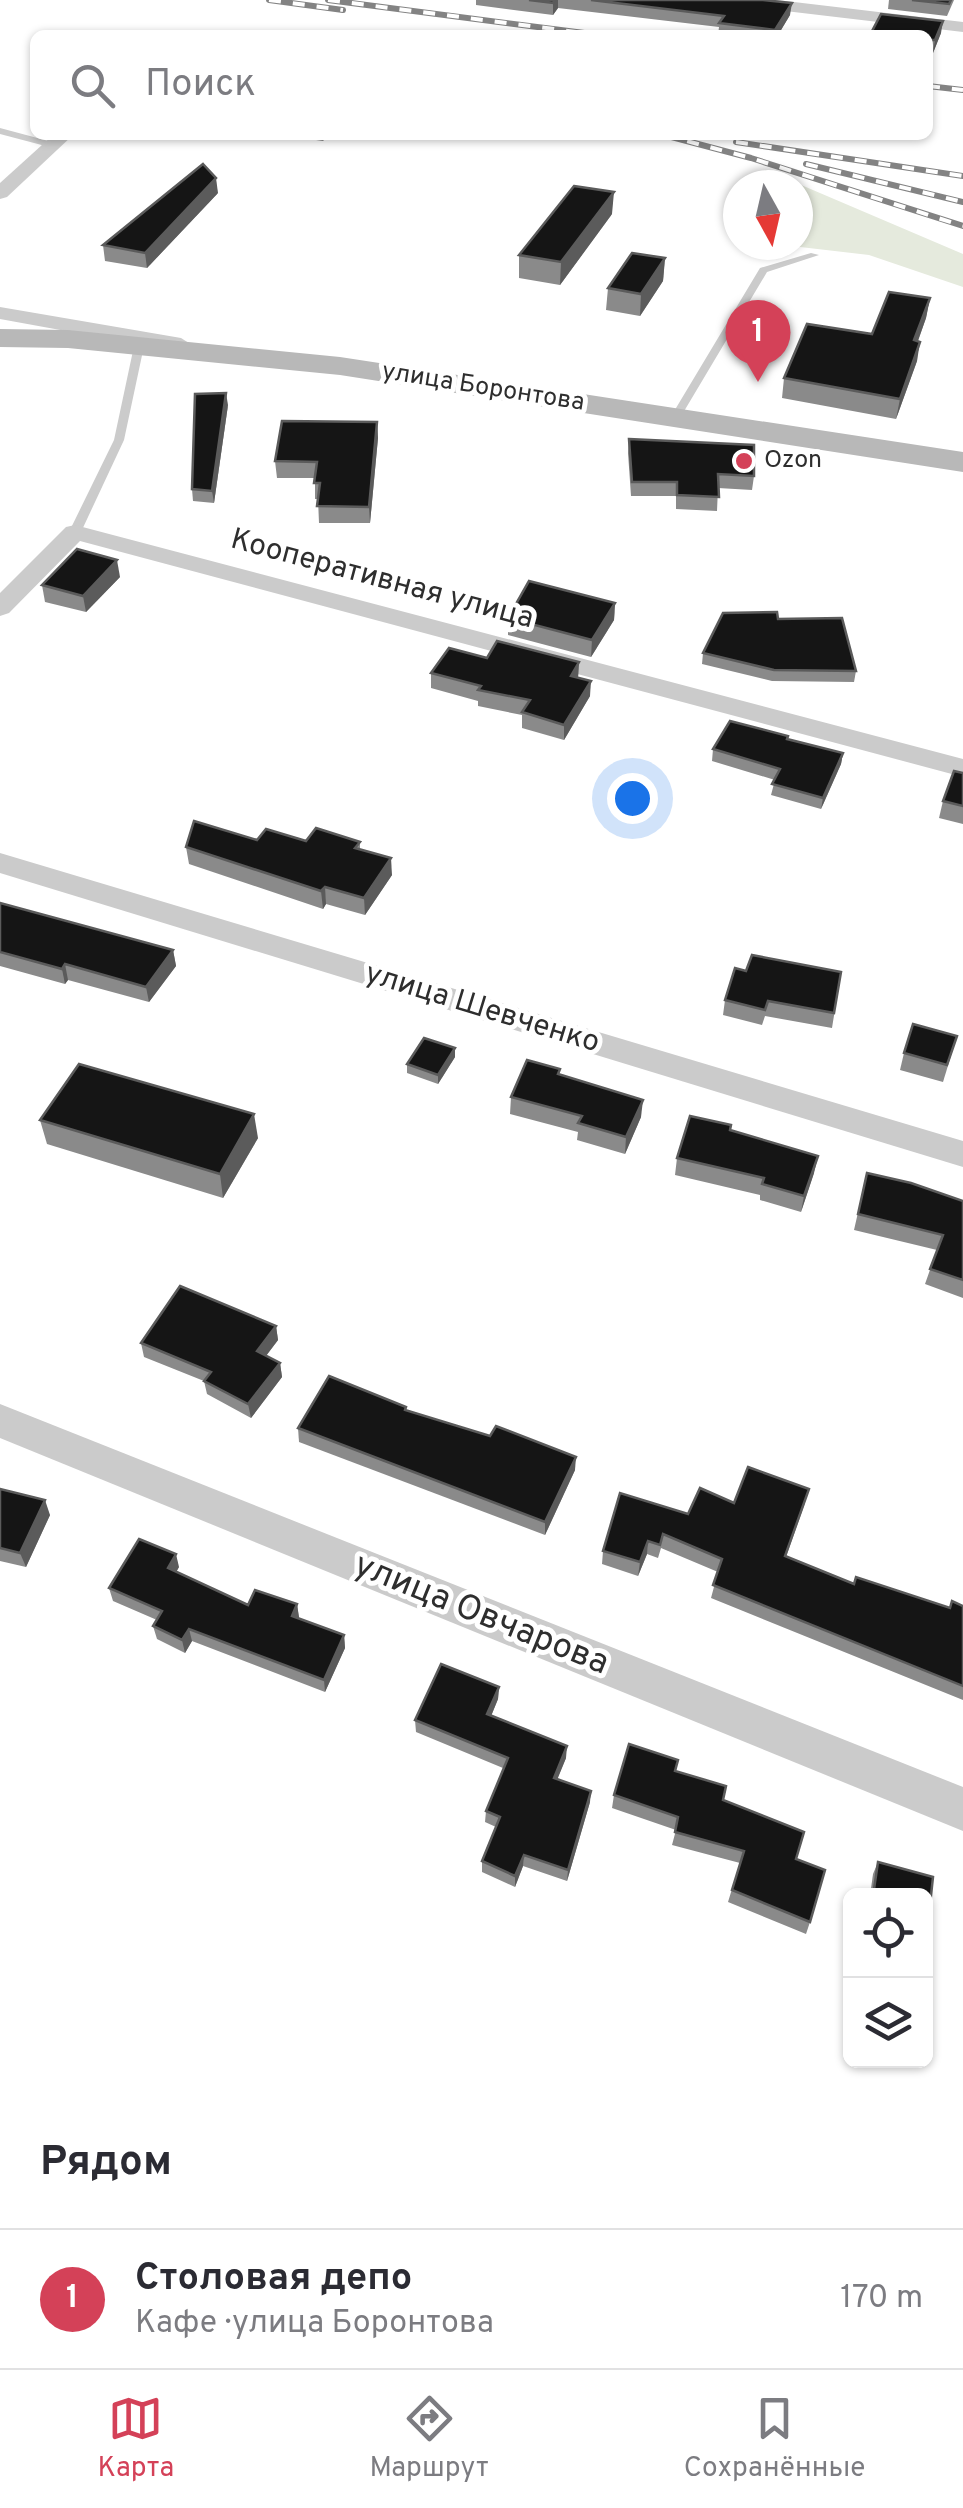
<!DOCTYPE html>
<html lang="ru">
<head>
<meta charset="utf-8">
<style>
  body { margin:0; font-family:Overpass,sans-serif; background:#f7f7f7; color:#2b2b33 }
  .controls { position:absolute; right:30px; bottom:30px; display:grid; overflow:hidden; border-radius:15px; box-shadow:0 2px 8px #0004 }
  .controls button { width:90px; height:90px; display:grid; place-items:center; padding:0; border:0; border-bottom:2px solid #e1e1e2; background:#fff; color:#2b2b33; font:50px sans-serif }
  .compass { position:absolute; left:723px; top:170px; width:90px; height:90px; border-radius:50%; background:#fff; box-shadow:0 2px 8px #0004; rotate:172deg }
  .you { position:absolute; left:632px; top:798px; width:35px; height:35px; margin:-25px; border:8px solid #fff; border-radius:50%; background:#1a73e8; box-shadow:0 0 0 15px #1a73e833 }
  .badge { display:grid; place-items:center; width:65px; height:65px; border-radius:50%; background:#d44158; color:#fff; font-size:32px; font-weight:700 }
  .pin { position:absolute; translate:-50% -82px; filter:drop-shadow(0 2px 5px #0008) }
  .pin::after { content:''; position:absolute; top:52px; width:35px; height:30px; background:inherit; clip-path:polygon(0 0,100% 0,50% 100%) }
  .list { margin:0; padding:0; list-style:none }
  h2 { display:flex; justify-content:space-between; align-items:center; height:130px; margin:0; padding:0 40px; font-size:42px }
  h2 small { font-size:32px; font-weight:400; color:#7c7c81 }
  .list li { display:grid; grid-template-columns:65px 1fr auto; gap:30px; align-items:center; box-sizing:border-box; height:140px; padding:0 40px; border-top:2px solid #e1e1e2 }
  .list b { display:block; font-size:38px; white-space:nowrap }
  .list p { margin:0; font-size:32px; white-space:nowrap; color:#7c7c81 }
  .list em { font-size:32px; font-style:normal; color:#7c7c81 }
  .icon { flex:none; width:55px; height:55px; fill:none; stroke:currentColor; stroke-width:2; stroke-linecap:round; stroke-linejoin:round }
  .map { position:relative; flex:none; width:963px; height:2098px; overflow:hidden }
  .search { position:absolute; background:#fff; box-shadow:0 2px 8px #0004; left:30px; right:30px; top:30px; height:110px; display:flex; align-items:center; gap:25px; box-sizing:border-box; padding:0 35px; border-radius:15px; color:#7c7c81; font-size:38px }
  .sheet { height:270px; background:#fff }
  nav { display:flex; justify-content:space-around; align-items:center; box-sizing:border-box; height:140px; border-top:2px solid #e1e1e2; background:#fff; font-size:28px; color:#7c7c81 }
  nav a { display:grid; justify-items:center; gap:5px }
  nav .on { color:#d44158 }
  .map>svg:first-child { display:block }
  .green { fill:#e5eadd }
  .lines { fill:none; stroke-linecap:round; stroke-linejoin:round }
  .lane { fill:#cbcbcb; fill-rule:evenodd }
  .street { fill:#cbcbcb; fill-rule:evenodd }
  .secondary { fill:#b8b8b8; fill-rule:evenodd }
  .rail-casing { stroke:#838383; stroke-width:6 }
  .rail { stroke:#fff; stroke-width:4; stroke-dasharray:12; stroke-linecap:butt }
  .wall { fill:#8a8a8a }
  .shaded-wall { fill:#5b5b5b }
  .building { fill:#151515; stroke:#5b5b5b; stroke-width:2.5 }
  .poi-dot { fill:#d44158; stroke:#fff; stroke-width:4 }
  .labels { text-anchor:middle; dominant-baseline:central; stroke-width:10; stroke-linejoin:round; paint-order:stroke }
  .far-street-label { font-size:25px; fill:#2e2e2e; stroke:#fff }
  .far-poi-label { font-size:25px; fill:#2e2e2e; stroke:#fff; text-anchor:start }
  .street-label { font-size:30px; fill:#2e2e2e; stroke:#fff }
  .near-street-label { font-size:35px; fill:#2e2e2e; stroke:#fff }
</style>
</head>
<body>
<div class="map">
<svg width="963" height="2098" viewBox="0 0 963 2098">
  <rect width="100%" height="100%" fill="#fff"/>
  <polygon class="green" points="766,170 963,254 963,287 869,255 783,245 798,245 798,185 746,185"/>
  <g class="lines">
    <g class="lane">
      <polygon points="0,128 56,143 57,145 53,148 0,134"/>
      <polygon points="811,253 819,255 767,272 680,418 671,420 670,418 760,268"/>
      <polygon points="139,343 144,346 124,440 81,532 75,535 71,534 69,532 114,440 134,346"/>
    </g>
    <g class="street">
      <polygon points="727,0 777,0 963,22 963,32 735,5"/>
      <polygon points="53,135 73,135 7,197 0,199 0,183"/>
      <polygon points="0,307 181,338 192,345 181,352 0,319"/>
      <polygon points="75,525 963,759 963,777 80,541 9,613 0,616 0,593 66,527"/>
      <polygon points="0,853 963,1141 963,1167 0,873"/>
      <polygon points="0,1404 963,1787 963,1831 0,1438"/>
    </g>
    <polygon class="secondary" points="0,329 68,330 340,357 963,452 963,472 340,375 68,348 0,347"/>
    <defs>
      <g id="rail">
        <polyline points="269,0 343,10"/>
        <polyline points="328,0 600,35"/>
        <polyline points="928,86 963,90"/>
        <polyline points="664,135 751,158 963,226"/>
        <polyline points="736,142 963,176"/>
        <polyline points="806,164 963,202"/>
      </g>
    </defs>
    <use href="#rail" class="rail-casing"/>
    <use href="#rail" class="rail"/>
  </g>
  <g class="wall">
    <polygon points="476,0 763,0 790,15 778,35 718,35 719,27 558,8 553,15 476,5"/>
    <polygon points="889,0 954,0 947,16 888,9"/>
    <polygon points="871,33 941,33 933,53 928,52 928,35 870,35"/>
    <polygon points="281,135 329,135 323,141"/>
    <polygon points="218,193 147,268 105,261 103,245"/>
    <polygon points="612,214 560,285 519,278 519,255"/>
    <polygon points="665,258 663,281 640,316 606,310 608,288"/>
    <polygon points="930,298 926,318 918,341 917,361 896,419 782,398 784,378 872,334"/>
    <polygon points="228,405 214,503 193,501 192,489"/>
    <polygon points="377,422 378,438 370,523 319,523 318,499 315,499 315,478 277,478 275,461"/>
    <polygon points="629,439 754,476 752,490 718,488 717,511 676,509 676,496 631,496 628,453"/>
    <polygon points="120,577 86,612 45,602 42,585"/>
    <polygon points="615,603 614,620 591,657 508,635 508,618"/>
    <polygon points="778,619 856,671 854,682 772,681 702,664 703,653"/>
    <polygon points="487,658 579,662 578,678 590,696 564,740 522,728 522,715 478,706 478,701 431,688 431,673"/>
    <polygon points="788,739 843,753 841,764 821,809 771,795 775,780 712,761 713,749"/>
    <polygon points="963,773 963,824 939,818 943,801"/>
    <polygon points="257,840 360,842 360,850 392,875 365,915 326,904 323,909 189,864 186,847"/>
    <polygon points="0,903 173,950 176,966 149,1002 68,980 65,984 0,966"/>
    <polygon points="746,971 841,972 832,1028 765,1016 762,1025 723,1015 725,1000"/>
    <polygon points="957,1036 943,1082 900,1070 904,1053"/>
    <polygon points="455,1048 455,1057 438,1084 407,1073 407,1064"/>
    <polygon points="560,1075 641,1117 625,1154 577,1140 578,1132 510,1114 511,1097"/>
    <polygon points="40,1120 258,1138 223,1198 47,1144"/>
    <polygon points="730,1131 814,1173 801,1212 760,1200 760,1195 675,1175 677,1158"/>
    <polygon points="867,1173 963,1201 963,1298 925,1284 937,1250 854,1230"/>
    <polygon points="276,1326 278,1340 266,1356 280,1363 282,1377 251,1418 207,1394 204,1381 144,1357 141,1343"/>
    <polygon points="407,1410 575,1470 545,1535 299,1442 298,1428"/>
    <polygon points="0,1489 50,1515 26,1567 0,1561"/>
    <polygon points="734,1503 805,1503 786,1557 854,1584 949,1608 963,1606 963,1700 711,1598 718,1572 661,1548 658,1558 647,1554 638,1576 602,1564 603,1551 688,1514"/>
    <polygon points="179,1567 176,1572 248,1605 297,1604 299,1619 344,1635 345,1648 325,1692 192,1641 185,1653 157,1639 153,1626 157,1620 113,1601 109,1588"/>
    <polygon points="499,1687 498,1699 491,1716 566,1758 557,1779 590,1802 567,1881 523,1866 515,1887 482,1872 482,1861 496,1827 485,1822 486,1811 503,1768 416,1732 415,1720"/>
    <polygon points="678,1760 676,1771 723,1800 796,1859 810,1922 806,1934 728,1902 740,1863 672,1845 676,1830 612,1808 614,1795"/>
    <polygon points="878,1862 926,1896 870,1896 873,1874"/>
  </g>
  <g class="shaded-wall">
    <polygon points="555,0 558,0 558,8 553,15 553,3"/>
    <polygon points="792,3 790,15 778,35 775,35 775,30"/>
    <polygon points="943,21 941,33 933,53 935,40"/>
    <polygon points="216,178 218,193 147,268 145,253"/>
    <polygon points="614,192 612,214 560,285 561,262"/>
    <polygon points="665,258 663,281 640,316 641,294"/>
    <polygon points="930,298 926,318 911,360 914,340"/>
    <polygon points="920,342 917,361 896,419 900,399"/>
    <polygon points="226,393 228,405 214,503 212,491"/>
    <polygon points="377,422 378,438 370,523 369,507"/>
    <polygon points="117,560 120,577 86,612 83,596"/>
    <polygon points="615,603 614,620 591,657 592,640"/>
    <polygon points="579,662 578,678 571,676"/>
    <polygon points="591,681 590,696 564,740 564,725"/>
    <polygon points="843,753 841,764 821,809 823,798"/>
    <polygon points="391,858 392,875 365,915 364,898"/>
    <polygon points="325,887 326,904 323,909 321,891"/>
    <polygon points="173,950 176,966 149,1002 146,987"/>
    <polygon points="65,964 68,980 65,984 62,969"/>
    <polygon points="455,1048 455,1057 438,1084 438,1075"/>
    <polygon points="643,1100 641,1117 625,1154 626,1137"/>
    <polygon points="254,1114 258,1138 223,1198 220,1174"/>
    <polygon points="818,1156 814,1173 801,1212 804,1196"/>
    <polygon points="276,1326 278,1340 259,1365 257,1351"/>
    <polygon points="280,1363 282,1377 251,1418 248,1404"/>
    <polygon points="576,1457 575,1470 545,1535 545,1522"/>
    <polygon points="45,1500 50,1515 26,1567 20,1553"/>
    <polygon points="648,1541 647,1554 638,1576 640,1562"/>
    <polygon points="176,1554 179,1567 171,1581 168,1568"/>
    <polygon points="297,1604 299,1617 294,1629 292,1616"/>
    <polygon points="189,1629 192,1641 185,1653 182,1640"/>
    <polygon points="344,1635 345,1648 325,1692 324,1680"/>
    <polygon points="499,1687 498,1699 487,1726 487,1714"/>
    <polygon points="567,1746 566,1758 553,1790 554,1778"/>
    <polygon points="591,1791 590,1802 567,1881 568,1870"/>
    <polygon points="524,1855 523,1866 515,1887 515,1876"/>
  </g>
  <g class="building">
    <polygon points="529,0 555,0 553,3"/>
    <polygon points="591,0 763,0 792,3 775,30 719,23 724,16"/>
    <polygon points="912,0 951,0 949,4"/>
    <polygon points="881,14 943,21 935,40 928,40 928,35 886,35 871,33"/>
    <polygon points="203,164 216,178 145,253 103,245"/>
    <polygon points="574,186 614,192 561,262 519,255"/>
    <polygon points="632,253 665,258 641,294 608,288"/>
    <polygon points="889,292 930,298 914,340 920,342 900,399 784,378 807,324 872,334"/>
    <polygon points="226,393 212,491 192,489 195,394"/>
    <polygon points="282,421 377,422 369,507 317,506 320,483 314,483 317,462 275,461"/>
    <polygon points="629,439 754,445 754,476 718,474 719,497 677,495 677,482 632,482"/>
    <polygon points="77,549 117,560 83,596 42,585"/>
    <polygon points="529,581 615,603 592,640 508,618"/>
    <polygon points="777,612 778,619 842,618 856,671 774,670 703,653 723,613"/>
    <polygon points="497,641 579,662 571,676 591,681 564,725 522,712 530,700 478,690 481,686 431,673 449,648 487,658"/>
    <polygon points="730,721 788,736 787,739 843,753 823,798 772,784 780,769 713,749"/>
    <polygon points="954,771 963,773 963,806 943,801"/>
    <polygon points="194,821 257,840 266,829 306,841 316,828 360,842 355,848 391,858 364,898 325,887 321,891 186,847"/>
    <polygon points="0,903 173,950 146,987 65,964 62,969 0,952"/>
    <polygon points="752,955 841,972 834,1013 768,1001 765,1010 725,1000 735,968 746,971"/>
    <polygon points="913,1024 957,1036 947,1065 904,1053"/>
    <polygon points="424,1038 455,1048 438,1075 407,1064"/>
    <polygon points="527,1060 560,1069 558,1074 643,1100 626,1137 578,1123 582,1116 511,1097"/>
    <polygon points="79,1064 254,1114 220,1174 40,1120"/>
    <polygon points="690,1116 731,1125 730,1130 818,1156 804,1196 762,1184 764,1178 677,1158"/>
    <polygon points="867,1173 911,1183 963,1201 963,1280 930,1269 943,1235 858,1214"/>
    <polygon points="180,1286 276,1326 257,1351 280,1363 248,1404 204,1381 211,1372 141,1343"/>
    <polygon points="329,1376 406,1407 405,1410 490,1436 496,1426 576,1457 545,1522 298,1428"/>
    <polygon points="748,1467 809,1489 785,1556 854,1584 856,1577 950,1608 952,1601 963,1606 963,1686 713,1585 722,1559 663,1534 660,1545 648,1541 640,1562 603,1551 620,1493 688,1514 700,1488 734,1503"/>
    <polygon points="0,1489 45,1500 20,1553 0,1548"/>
    <polygon points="139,1539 176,1554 168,1568 248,1605 255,1590 297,1604 292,1616 344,1635 324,1680 189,1629 182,1640 153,1626 162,1611 109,1588"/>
    <polygon points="441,1664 499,1687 487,1714 567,1746 554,1778 591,1791 568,1870 524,1855 515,1876 482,1861 500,1817 486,1811 508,1758 415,1720"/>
    <polygon points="629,1744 678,1760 675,1771 726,1786 723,1800 804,1832 796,1859 825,1870 810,1922 732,1890 744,1851 675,1832 678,1817 614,1795"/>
    <polygon points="878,1862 933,1877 926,1942 926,1896 873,1896"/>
  </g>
  <circle class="poi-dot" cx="744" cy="461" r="10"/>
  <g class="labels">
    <g class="far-street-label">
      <text transform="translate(483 388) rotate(9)">улица Боронтова</text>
    </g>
    <g class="far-poi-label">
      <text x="764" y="461">Ozon</text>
    </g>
    <g class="street-label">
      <text transform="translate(382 580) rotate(15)">Кооперативная улица</text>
      <text transform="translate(482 1009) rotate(17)">улица Шевченко</text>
    </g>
    <g class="near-street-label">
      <text transform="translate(481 1615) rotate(22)">улица Овчарова</text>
    </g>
  </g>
</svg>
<div class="controls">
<button><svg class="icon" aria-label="locate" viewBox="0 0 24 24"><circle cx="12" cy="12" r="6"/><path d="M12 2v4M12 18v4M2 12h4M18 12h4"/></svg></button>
<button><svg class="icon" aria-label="layers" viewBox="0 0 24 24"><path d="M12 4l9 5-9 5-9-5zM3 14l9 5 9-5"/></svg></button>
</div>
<svg class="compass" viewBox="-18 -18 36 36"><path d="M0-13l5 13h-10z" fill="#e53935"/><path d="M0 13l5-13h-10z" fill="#7c7c81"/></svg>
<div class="you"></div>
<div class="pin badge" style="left:758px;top:382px">1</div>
<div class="search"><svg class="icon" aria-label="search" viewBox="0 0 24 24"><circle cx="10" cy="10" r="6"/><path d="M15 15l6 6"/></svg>Поиск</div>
</div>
<section class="sheet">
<h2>Рядом<small></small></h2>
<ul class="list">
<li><span class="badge">1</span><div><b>Столовая депо</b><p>Кафе · улица Боронтова</p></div><em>170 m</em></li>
</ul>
</section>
<nav>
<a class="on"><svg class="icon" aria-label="map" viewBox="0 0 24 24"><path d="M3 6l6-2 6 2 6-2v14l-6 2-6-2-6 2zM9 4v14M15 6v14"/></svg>Карта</a>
<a><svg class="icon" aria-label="directions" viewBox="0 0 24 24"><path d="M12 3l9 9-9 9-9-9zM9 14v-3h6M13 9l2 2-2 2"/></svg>Маршрут</a>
<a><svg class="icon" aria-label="saved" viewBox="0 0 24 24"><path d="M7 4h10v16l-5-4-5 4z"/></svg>Сохранённые</a>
</nav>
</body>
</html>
